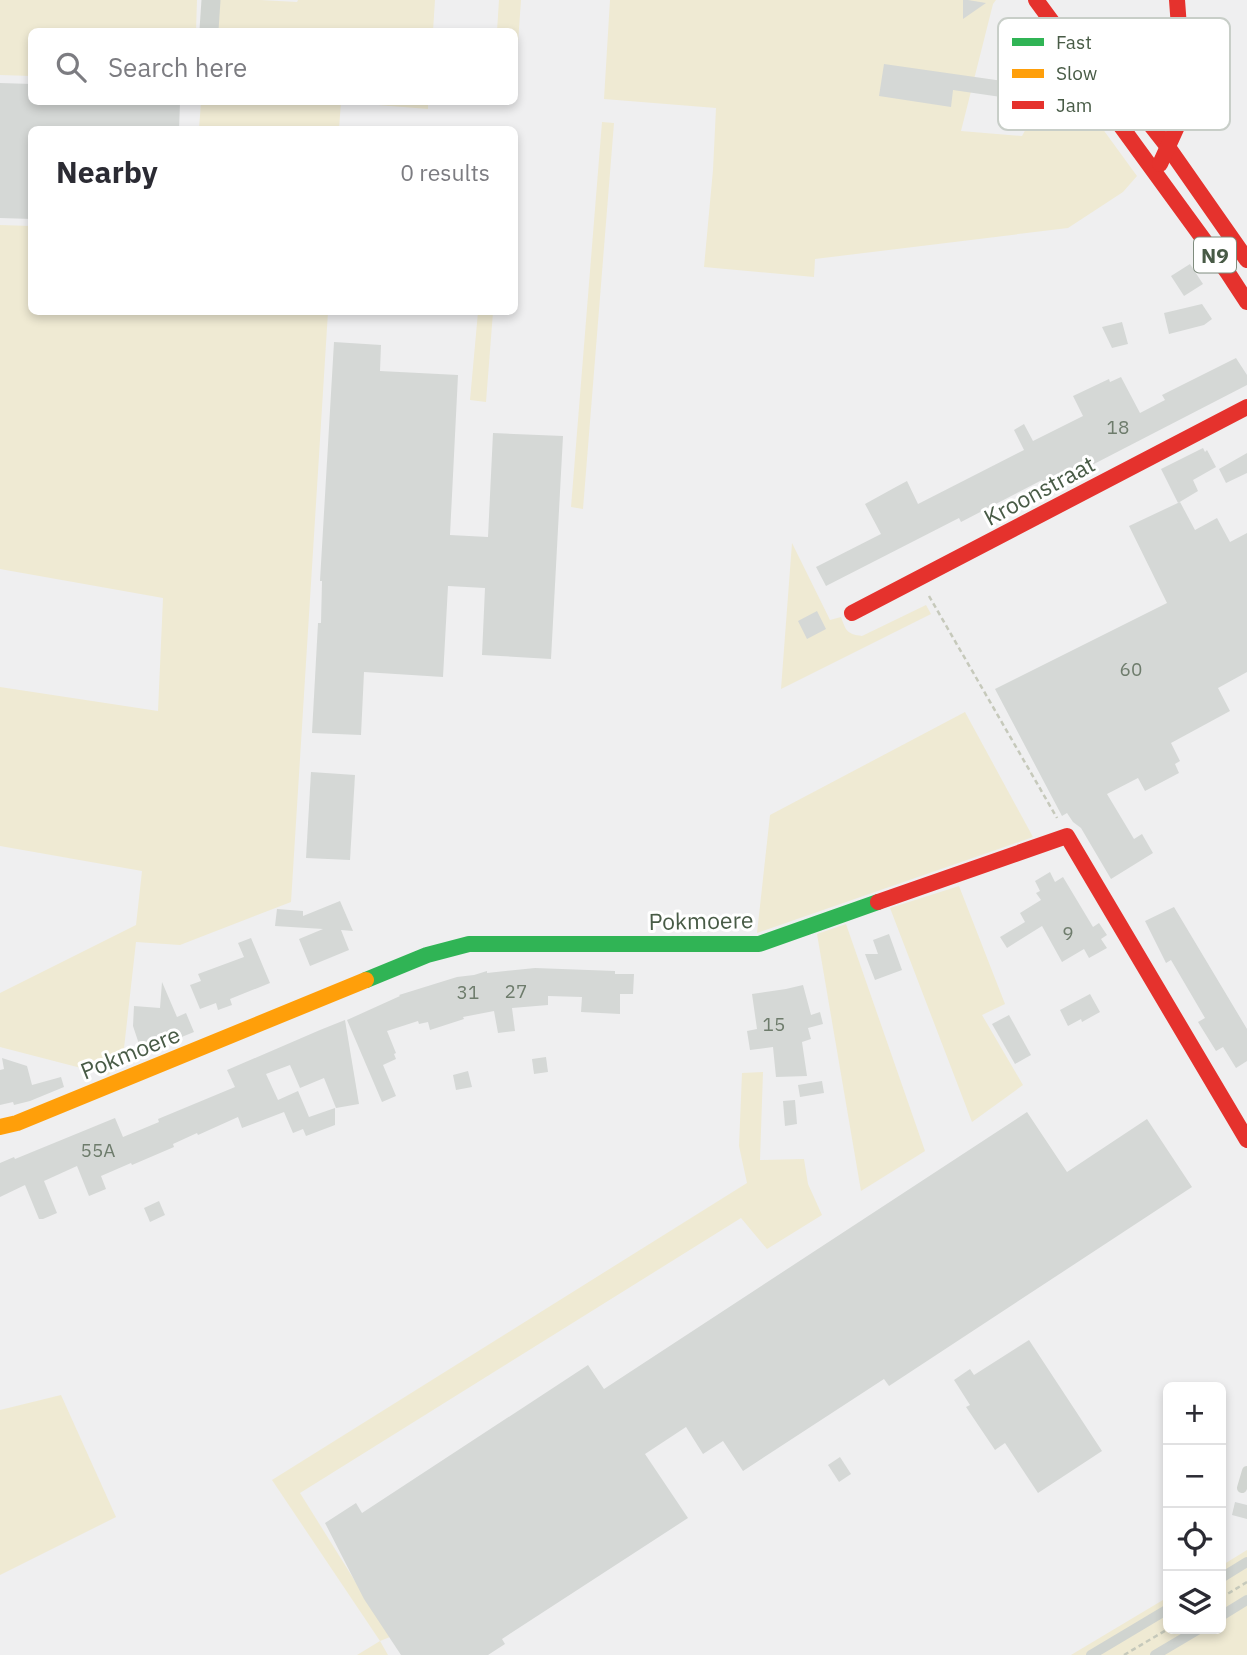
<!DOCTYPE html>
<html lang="en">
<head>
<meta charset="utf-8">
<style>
  body { margin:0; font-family:"IBM Plex Sans",sans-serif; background:#f2f2f3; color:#2b2b33 }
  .controls { position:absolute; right:21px; bottom:21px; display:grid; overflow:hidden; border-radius:10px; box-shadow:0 4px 10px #0003 }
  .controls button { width:63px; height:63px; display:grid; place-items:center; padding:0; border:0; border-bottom:2px solid #e1e1e2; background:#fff; color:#2b2b33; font:35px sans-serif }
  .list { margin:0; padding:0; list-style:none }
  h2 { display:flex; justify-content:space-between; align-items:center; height:91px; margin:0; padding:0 28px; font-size:30px }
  h2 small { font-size:23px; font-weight:400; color:#7c7c81 }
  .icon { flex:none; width:38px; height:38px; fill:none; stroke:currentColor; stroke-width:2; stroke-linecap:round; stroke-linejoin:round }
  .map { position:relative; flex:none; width:1247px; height:1655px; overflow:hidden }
  .search { position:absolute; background:#fff; box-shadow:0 4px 10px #0003; left:28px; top:28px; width:490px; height:77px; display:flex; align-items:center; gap:18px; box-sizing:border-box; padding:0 24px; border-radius:10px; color:#7c7c81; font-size:26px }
  .panel { position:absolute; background:#fff; box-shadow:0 4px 10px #0003; left:28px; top:126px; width:490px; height:189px; border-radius:10px }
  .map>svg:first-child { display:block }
  .green { fill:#efead3 }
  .building { fill:#d5d8d6 }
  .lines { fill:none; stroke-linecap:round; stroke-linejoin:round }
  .path { stroke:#c6c9bb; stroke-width:2.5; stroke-dasharray:5 3.5; stroke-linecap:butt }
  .lane { stroke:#d0d4d0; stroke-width:10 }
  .street { stroke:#d0d4d0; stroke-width:19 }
  .fast { stroke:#30b455; stroke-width:16 }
  .slow { stroke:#ff9f0a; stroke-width:16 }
  .jam { stroke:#e5322d; stroke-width:16 }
  .labels { text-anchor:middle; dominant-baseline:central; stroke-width:6; stroke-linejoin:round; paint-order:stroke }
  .number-label { font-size:19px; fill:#6e7c6c }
  .shield { fill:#fff; stroke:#7f8c7e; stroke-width:2 }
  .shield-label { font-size:21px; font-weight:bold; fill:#485b46 }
  .street-label { font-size:23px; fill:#485b46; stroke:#fff }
  .key { fill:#fff; stroke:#c8cec8; stroke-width:2 }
  .key-label { font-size:19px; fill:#485b46 }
</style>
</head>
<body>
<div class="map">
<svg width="1247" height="1655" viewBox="0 0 1247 1655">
  <rect width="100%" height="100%" fill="#efeff0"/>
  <g class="green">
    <polygon points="0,0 197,0 196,31 32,32 31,76 0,75"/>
    <polygon points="207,0 260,0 297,2 298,0 435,0 433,31 205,32"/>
    <polygon points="499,0 521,0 515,86 514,32 497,31"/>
    <polygon points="610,0 996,0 993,4 961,131 1022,136 1059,69 1137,176 1123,192 1068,228 815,259 814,277 704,267 713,170 716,108 604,99"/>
    <polygon points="201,102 428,102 428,109 341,102 339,129 199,129"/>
    <polygon points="602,122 614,123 583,509 571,507"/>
    <polygon points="0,225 31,226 32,312 328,312 291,902 180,945 136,942 122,1066 108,1075 0,1047 0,993 136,925 142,871 0,846 0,687 158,711 163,598 0,569"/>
    <polygon points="478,312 493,312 486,402 470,400"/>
    <path d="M 792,543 L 830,620 L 841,617 C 846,631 847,634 862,636 L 926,605 L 931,614 L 781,689 Z"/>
    <polygon points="965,712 1033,837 757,933 770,815"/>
    <polygon points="959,886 1005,1004 982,1015 1023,1085 972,1122 890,908"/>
    <polygon points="846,924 925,1151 861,1191 817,934"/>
    <polygon points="763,1072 760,1160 804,1159 808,1184 822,1215 767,1249 741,1218 300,1493 390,1637 380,1641 388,1655 357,1655 380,1641 272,1480 747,1183 739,1146 742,1073"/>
    <polygon points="61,1395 116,1517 0,1575 0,1410"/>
    <polygon points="1247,1550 1247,1655 1071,1655 1168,1597 1168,1629 1221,1629 1221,1566"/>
  </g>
  <g class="building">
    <polygon points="963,0 968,0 986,3 963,19"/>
    <polygon points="884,64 1003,81 1001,97 953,90 951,107 879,96"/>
    <polygon points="0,83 32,84 32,102 180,102 179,130 32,130 32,219 0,218"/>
    <polygon points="1190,264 1203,284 1184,296 1171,276"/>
    <polygon points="1202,304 1212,319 1204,325 1169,334 1164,313"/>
    <polygon points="1122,322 1128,344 1112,348 1102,327"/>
    <polygon points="334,342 381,345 380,371 458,375 450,535 488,537 493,433 563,436 551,659 482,655 485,588 448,586 443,677 364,672 361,735 312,733 318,623 321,623 322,581 320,581"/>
    <polygon points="1236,358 1247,375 1247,385 1059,482 1059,481 1046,488 1042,480 961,522 959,518 826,586 816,567 881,534 865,504 894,488 907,481 918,504 1024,450 1014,430 1024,424 1033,441 1083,416 1073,396 1109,379 1110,382 1121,377 1140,413 1165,400 1162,395"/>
    <polygon points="1203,448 1205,452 1207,450 1216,467 1193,480 1198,491 1178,503 1161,469"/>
    <polygon points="1247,453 1247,473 1226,483 1219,469"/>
    <polygon points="1180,502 1195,530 1217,518 1230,542 1247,533 1247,672 1218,688 1230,711 1171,743 1180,761 1175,764 1179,773 1145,791 1138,778 1107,794 1134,839 1142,834 1153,853 1111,879 1081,828 1073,822 1067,813 1062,816 995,689 1167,603 1129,526"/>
    <polygon points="817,611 826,629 807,639 798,621"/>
    <polygon points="311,772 355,775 350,860 306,858"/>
    <polygon points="1050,872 1055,882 1063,877 1093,927 1099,923 1107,935 1101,939 1107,948 1089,958 1084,949 1062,962 1042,926 1007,948 1000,937 1025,922 1020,913 1041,900 1036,893 1040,891 1035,881"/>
    <polygon points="340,901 353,931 341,930 349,950 310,966 299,939 323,929 275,926 277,909 303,911 303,916"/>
    <polygon points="1174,907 1247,1029 1247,1061 1236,1068 1223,1047 1216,1051 1198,1022 1205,1018 1171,960 1166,963 1145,921"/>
    <polygon points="889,934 902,970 875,980 865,954 878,954 873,940"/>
    <polygon points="251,938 270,983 230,999 232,1005 218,1010 216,1003 200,1009 190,985 201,981 198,974 244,957 238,943"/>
    <polygon points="535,968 615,971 615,974 634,974 633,994 620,994 620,1014 581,1012 582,997 548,996 548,1005 512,1008 515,1031 498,1033 494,1011 463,1017 464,1019 430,1030 428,1022 419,1024 418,1021 387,1031 396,1053 394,1054 396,1059 383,1065 396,1096 382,1102 347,1020 400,996 399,995 457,977 474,975 487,971 487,973"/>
    <polygon points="162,982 177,1017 186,1013 194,1032 142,1053 133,1026 134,1006 160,1008"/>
    <polygon points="803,985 811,1015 820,1012 823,1024 808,1028 811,1039 802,1042 807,1076 776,1077 773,1047 750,1050 747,1031 757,1029 752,994 786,989"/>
    <polygon points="1090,994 1100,1012 1082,1022 1081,1019 1068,1026 1060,1010"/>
    <polygon points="1009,1015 1031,1055 1015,1064 992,1024"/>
    <polygon points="345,1020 359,1104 336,1108 324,1078 300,1088 290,1065 266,1074 278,1100 298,1091 309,1117 335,1108 335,1125 306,1136 303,1129 293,1133 284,1112 242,1128 238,1117 198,1135 197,1133 173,1144 174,1147 132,1165 131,1163 101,1176 106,1189 89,1196 77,1166 44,1181 57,1213 43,1219 39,1219 25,1185 0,1197 0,1163 14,1157 15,1159 115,1118 123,1137 159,1122 158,1119 235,1087 227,1070 320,1030"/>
    <polygon points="546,1057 548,1072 534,1074 532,1059"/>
    <polygon points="2,1058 27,1066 32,1085 61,1077 64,1087 30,1101 14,1105 13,1102 0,1105 0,1070 4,1069"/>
    <polygon points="468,1071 472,1087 456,1090 453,1075"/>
    <polygon points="822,1081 824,1093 800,1097 798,1085"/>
    <polygon points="795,1100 797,1124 785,1126 783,1101"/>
    <polygon points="1027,1112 1067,1172 1147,1119 1192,1187 889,1386 884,1379 743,1471 723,1441 703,1454 686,1427 645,1454 688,1518 502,1639 505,1644 488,1655 401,1655 364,1599 325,1523 356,1503 362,1513 588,1365 604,1389"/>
    <polygon points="159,1201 165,1215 150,1222 144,1208"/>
    <polygon points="1029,1340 1102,1451 1038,1493 1005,1443 995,1450 966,1407 970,1405 954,1380 970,1369 974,1375"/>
    <polygon points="840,1457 851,1474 839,1482 828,1465"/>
    <polygon points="1235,1502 1247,1505 1247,1519 1232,1515"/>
  </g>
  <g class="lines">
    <g class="path">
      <polyline points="929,596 1057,818"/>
      <polyline points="1221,1598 1247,1582"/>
      <polyline points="1124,1655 1168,1629"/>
    </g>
    <g class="lane">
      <polyline points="1242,1488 1247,1471"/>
      <polyline points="1221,1578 1247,1562"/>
      <polyline points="1221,1616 1247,1600"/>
      <polyline points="1091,1655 1168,1609"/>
      <polyline points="1155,1655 1199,1629"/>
    </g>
    <polyline class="street" points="209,30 211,0"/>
    <polyline class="fast" points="366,980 427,955 469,944 759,944 878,902"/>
    <polyline class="slow" points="0,1127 17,1123 366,980"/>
    <g class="jam">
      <polyline points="1036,0 1061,34 1083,74 1228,273 1247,302"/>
      <polyline points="1073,26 1168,147 1247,260"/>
      <polyline points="1160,164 1185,109 1177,0"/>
      <polyline points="852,613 1247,407"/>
      <polyline points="878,902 1067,836 1247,1140"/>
    </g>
  </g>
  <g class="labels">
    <g class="number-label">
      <text x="1118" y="427">18</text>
      <text x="1131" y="669">60</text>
      <text x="1068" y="933">9</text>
      <text x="516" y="991">27</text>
      <text x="468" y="992">31</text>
      <text x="774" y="1024">15</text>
      <text x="98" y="1150">55A</text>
    </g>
    <rect class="shield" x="1194" y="237.5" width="42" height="35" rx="5"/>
    <g class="shield-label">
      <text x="1215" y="255">N9</text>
    </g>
    <g class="street-label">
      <text transform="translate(1039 490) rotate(-28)">Kroonstraat</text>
      <text transform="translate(701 920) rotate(-1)">Pokmoere</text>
      <text transform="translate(130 1052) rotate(-22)">Pokmoere</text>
    </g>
  </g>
  <rect x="998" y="18" width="232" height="112" rx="10" class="key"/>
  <rect x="1012" y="38" width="32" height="8" fill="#30b455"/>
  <rect x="1012" y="69" width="32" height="9" fill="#ff9f0a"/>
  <rect x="1012" y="101" width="32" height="8" fill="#e5322d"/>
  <g class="key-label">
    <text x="1056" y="49">Fast</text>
    <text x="1056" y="80">Slow</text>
    <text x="1056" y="112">Jam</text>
  </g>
</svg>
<div class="controls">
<button>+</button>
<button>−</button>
<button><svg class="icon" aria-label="locate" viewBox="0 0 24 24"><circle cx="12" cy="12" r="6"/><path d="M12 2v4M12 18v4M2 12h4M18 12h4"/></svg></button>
<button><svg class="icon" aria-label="layers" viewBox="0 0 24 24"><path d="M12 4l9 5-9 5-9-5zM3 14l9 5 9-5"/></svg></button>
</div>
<div class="search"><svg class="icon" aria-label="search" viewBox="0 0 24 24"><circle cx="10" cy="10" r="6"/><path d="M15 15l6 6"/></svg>Search here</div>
<section class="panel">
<h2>Nearby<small>0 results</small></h2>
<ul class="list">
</ul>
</section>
</div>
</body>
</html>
